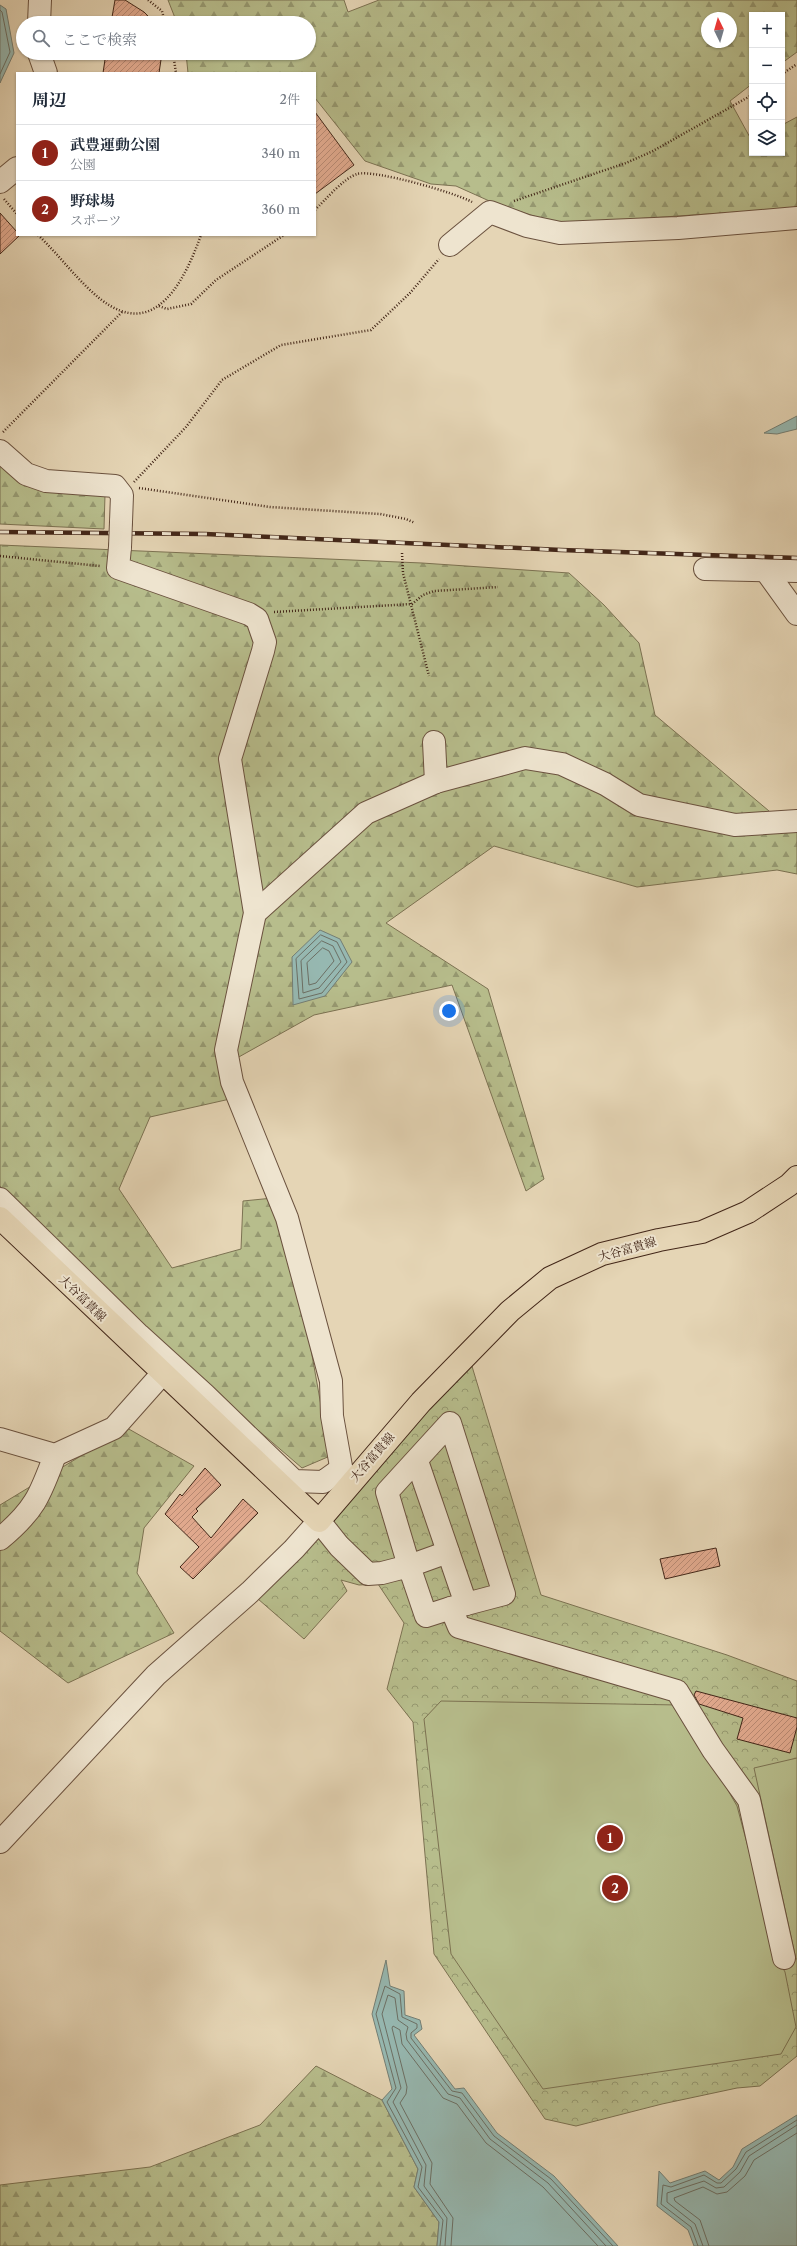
<!DOCTYPE html>
<html lang="ja">
<head>
<meta charset="utf-8">
<style>
  body { margin:0; font-family:"Libre Caslon Text","Noto Serif JP",serif; background:#f2f2f3; color:#1f2937 }
  .controls { position:absolute; right:12px; top:12px; display:grid; overflow:hidden; border-radius:0px; box-shadow:0 1px 3px #0004 }
  .controls button { width:36px; height:36px; display:grid; place-items:center; padding:0; border:0; border-bottom:1px solid #e0e1e3; background:#fff; color:#1f2937; font:20px sans-serif }
  .compass { position:absolute; left:701px; top:12px; width:36px; height:36px; border-radius:50%; background:#fff; box-shadow:0 1px 3px #0004; rotate:355deg }
  .you { position:absolute; left:449px; top:1011px; width:14px; height:14px; margin:-10px; border:3px solid #fff; border-radius:50%; background:#1a73e8; box-shadow:0 0 0 6px #1a73e833 }
  .badge { display:grid; place-items:center; width:26px; height:26px; border-radius:50%; background:#8f2418; color:#fff; font-size:13px; font-weight:700 }
  .pin { position:absolute; translate:-50% -50%; border:2px solid #fff; box-shadow:0 1px 4px #0006 }
  .list { margin:0; padding:0; list-style:none }
  h2 { display:flex; justify-content:space-between; align-items:center; height:52px; margin:0; padding:0 16px; font-size:17px }
  h2 small { font-size:13px; font-weight:400; color:#747a83 }
  .list li { display:grid; grid-template-columns:26px 1fr auto; gap:12px; align-items:center; box-sizing:border-box; height:56px; padding:0 16px; border-top:1px solid #e0e1e3 }
  .list b { display:block; font-size:15px; white-space:nowrap }
  .list p { margin:0; font-size:13px; white-space:nowrap; color:#747a83 }
  .list em { font-size:13px; font-style:normal; color:#747a83 }
  .icon { flex:none; width:22px; height:22px; fill:none; stroke:currentColor; stroke-width:2; stroke-linecap:round; stroke-linejoin:round }
  .map { position:relative; flex:none; width:797px; height:2246px; overflow:hidden }
  .search { position:absolute; background:#fff; box-shadow:0 1px 3px #0004; left:16px; top:16px; width:300px; height:44px; display:flex; align-items:center; gap:10px; box-sizing:border-box; padding:0 14px; border-radius:22px; color:#747a83; font-size:15px }
  .panel { position:absolute; background:#fff; box-shadow:0 1px 3px #0004; left:16px; top:72px; width:300px; height:164px; border-radius:0px }
  .map>svg:first-child { display:block }
  .forest { fill:url(#forest-firs); stroke:#7c7252; fill-rule:evenodd }
  .park { fill:url(#park-crowns); stroke:#7c7252 }
  .pitch { fill:#b7bd8c; stroke:#7c7252 }
  .water { fill:#96b8b1; stroke:#747e74 }
  .lines { fill:none; stroke-linecap:round; stroke-linejoin:round }
  .shore { stroke:#6c6f64; stroke-width:1 }
  .building { fill:url(#building-hatch); stroke:#422618 }
  .minor-casing { stroke:#6b523f; stroke-width:24 }
  .major-casing { stroke:#422618; stroke-width:24 }
  .path { stroke:#422618; stroke-width:2.5; stroke-dasharray:1 2; stroke-linecap:butt }
  .minor { stroke:#eee4cf; stroke-width:22 }
  .major { stroke:#e5d5b5; stroke-width:22 }
  .rail-casing { stroke:#422618; stroke-width:4.5 }
  .rail { stroke:#eee4cf; stroke-width:3; stroke-dasharray:9; stroke-linecap:butt }
  .minor-bridge-casing { stroke:#6b523f; stroke-width:24; stroke-linecap:butt }
  .minor-bridge { stroke:#eee4cf; stroke-width:22 }
  .labels { text-anchor:middle; dominant-baseline:central; stroke-width:4; stroke-linejoin:round; paint-order:stroke }
  .street-label { font-size:12px; fill:#422618; stroke:#eee4cf }
</style>
</head>
<body>
<div class="map">
<svg width="797" height="2246" viewBox="0 0 797 2246">
  <defs>
    <pattern id="forest-firs" width="22" height="20" patternUnits="userSpaceOnUse"><rect width="22" height="20" fill="#b7bd8c"/><path d="M5 1l3.5 6h-7zM16 11l3.5 6h-7z" fill="#969971"/></pattern>
    <pattern id="park-crowns" width="20" height="18" patternUnits="userSpaceOnUse"><rect width="20" height="18" fill="#b7bd8c"/><path d="M2 6a3 3 0 1 1 6 0M12 15a3 3 0 1 1 6 0" fill="none" stroke="#969971"/></pattern>
    <pattern id="building-hatch" width="6" height="6" patternUnits="userSpaceOnUse"><rect width="6" height="6" fill="#e3ab90"/><path d="M-1 1l2-2M0 6l6-6M5 7l2-2" fill="none" stroke="#ba8b75"/></pattern>
  </defs>
  <rect width="100%" height="100%" fill="#e5d5b5"/>
  <filter id="stains"><feTurbulence type="fractalNoise" baseFrequency=".005" numOctaves="4"/><feColorMatrix values="0 0 0 0 .2 0 0 0 0 .09 0 0 0 0 .02 0 0 0 .5 -.17"/></filter>
  <radialGradient id="worn" r=".72"><stop offset=".6" stop-color="#630" stop-opacity="0"/><stop offset="1" stop-color="#630" stop-opacity=".3"/></radialGradient>
  <g class="forest">
    <path d="M 168,0 L 344,0 L 348,12 L 379,0 L 797,0 L 797,52 L 782,63 L 782,15 L 752,15 L 752,84 L 730,101 L 752,141 L 752,153 L 782,153 L 782,125 L 797,117 L 797,208 L 559,224 L 496,204 L 456,186 L 431,184 L 365,161 L 315,98 L 315,73 L 188,73 L 186,53 L 309,53 L 309,23 L 177,23 ZM 707,18 L 731,18 L 731,42 L 707,42 Z"/>
    <polygon points="0,465 105,495 104,529 0,524"/>
    <polygon points="0,545 422,563 569,573 604,605 639,643 655,715 788,827 797,827 797,874 777,870 637,887 494,846 386,923 488,989 544,1179 526,1191 452,985 314,1015 237,1058 230,1099 150,1117 119,1189 172,1268 241,1249 243,1201 273,1198 310,1344 330,1456 302,1468 150,1337 0,1186"/>
    <polygon points="127,1428 194,1466 144,1528 137,1573 174,1633 68,1683 0,1631 0,1505"/>
    <polygon points="316,2066 382,2100 418,2169 414,2187 439,2222 437,2246 0,2246 0,2185 150,2167 260,2125"/>
  </g>
  <polygon class="park" points="468,1353 541,1595 727,1655 797,1681 797,2056 760,2086 737,2088 662,2104 576,2126 545,2119 434,1954 413,1722 387,1689 404,1623 378,1584 359,1585 341,1580 347,1591 304,1639 250,1592"/>
  <g class="pitch">
    <polygon points="441,1701 679,1705 737,1806 778,1959 785,1972 796,2027 781,2054 543,2089 451,1954 424,1719"/>
    <polygon points="797,1758 797,1959 796,1959 754,1768"/>
  </g>
  <g class="water">
    <polygon points="0,5 6,9 14,53 0,83"/>
    <polygon points="797,416 797,429 777,434 764,433"/>
    <polygon points="320,930 340,939 352,962 325,996 293,1005 292,957"/>
    <polygon points="386,1960 390,1986 404,1991 405,2015 420,2020 422,2029 414,2035 455,2089 464,2088 497,2133 554,2176 618,2246 437,2246 439,2222 414,2187 418,2169 382,2100 392,2089 372,2014"/>
    <polygon points="797,2115 797,2246 694,2246 688,2230 657,2206 659,2171 670,2183 705,2171 719,2180 733,2167 742,2149"/>
  </g>
  <g class="lines">
    <g class="shore">
      <polyline points="0,10 2,12 10,52 0,74"/>
      <polygon points="321,935 337,942 347,962 322,993 299,999 296,959"/>
      <polygon points="322,941 333,946 341,962 319,988 303,993 301,961"/>
      <polygon points="323,948 329,951 334,961 316,983 309,985 307,963"/>
      <polyline points="440,2246 443,2220 418,2187 422,2167 387,2102 396,2088 376,2014 385,1986 400,1994 402,2017 417,2024 417,2028 411,2033 411,2038 452,2091 462,2093 494,2136 551,2179 613,2246"/>
      <polyline points="445,2246 447,2218 424,2186 426,2165 393,2102 401,2088 382,2014 388,1995 395,1998 398,2020 408,2027 406,2034 407,2040 448,2094 460,2098 490,2139 548,2183 606,2246"/>
      <polyline points="451,2246 453,2218 430,2184 432,2163 400,2103 406,2094 407,2087 392,2028 393,2026 400,2030 402,2044 443,2098 457,2104 486,2143 543,2187 598,2246"/>
      <polyline points="698,2246 691,2227 661,2204 663,2185 671,2187 704,2175 717,2183 721,2183 736,2169 746,2152 797,2120"/>
      <polyline points="703,2246 695,2224 667,2202 667,2193 704,2181 716,2188 724,2187 740,2172 749,2156 797,2125"/>
      <polyline points="709,2246 700,2220 675,2201 674,2198 703,2187 717,2194 727,2192 745,2176 754,2160 797,2133"/>
    </g>
  </g>
  <g class="building">
    <polygon points="115,0 125,0 144,12 155,23 111,23"/>
    <polygon points="106,53 162,53 159,73 103,73"/>
    <polygon points="315,112 354,165 315,194"/>
    <polygon points="0,213 17,232 17,235 20,235 0,254"/>
    <polygon points="205,1468 221,1485 196,1509 198,1511 192,1517 211,1538 243,1499 258,1513 193,1579 180,1567 199,1547 165,1514 180,1494 182,1496"/>
    <polygon points="716,1548 720,1566 665,1579 660,1559"/>
    <polygon points="696,1691 797,1718 797,1727 790,1753 737,1739 743,1718 699,1704 694,1695"/>
  </g>
  <g class="lines">
    <defs>
      <g id="minor">
        <polyline points="39,23 40,0"/>
        <polyline points="39,53 46,73"/>
        <polyline points="0,182 17,168"/>
        <polyline points="450,245 490,212 527,226 560,233 678,228 797,218"/>
        <polyline points="0,451 26,474 46,481 115,486 122,495 121,522"/>
        <polyline points="120,547 118,568 249,614 257,619 265,642 263,651 230,759 255,913 226,1050 232,1082 287,1218 331,1381 332,1416 345,1489"/>
        <polyline points="705,569 797,571"/>
        <polyline points="766,571 797,614"/>
        <polyline points="434,742 436,782"/>
        <polyline points="255,913 366,813 436,782 525,758 562,764 605,784 639,805 735,825 797,821"/>
        <polyline points="0,1199 139,1335 205,1395 294,1481 323,1482 341,1469"/>
        <polyline points="0,1439 55,1455 114,1428 162,1374"/>
        <polyline points="417,1461 466,1604"/>
        <path d="M 0,1539 C 34,1511 40,1496 55,1455"/>
        <polyline points="448,1552 409,1566 387,1492 450,1423 504,1594 451,1608"/>
        <polyline points="0,1842 156,1675 250,1592 294,1549 319,1521 339,1546 368,1574 382,1573 409,1566 426,1616 451,1608 459,1627 677,1691 713,1750 749,1800 784,1958"/>
      </g>
      <polyline id="major" points="0,1218 319,1521 421,1402 510,1311 550,1278 602,1254 659,1240 702,1232 748,1212 789,1185 797,1177"/>
    </defs>
    <use href="#minor" class="minor-casing"/>
    <use href="#major" class="major-casing"/>
    <g class="path">
      <polyline points="148,0 162,11 165,23"/>
      <polyline points="173,53 176,73"/>
      <polyline points="782,74 797,64"/>
      <polyline points="4,199 17,214"/>
      <polyline points="514,201 626,163 653,151 752,95"/>
      <path d="M 315,210 C 325,200 344,178 357,174 C 374,169 456,193 472,202"/>
      <path d="M 38,235 C 56,252 71,272 89,289 C 148,347 181,291 201,235"/>
      <polyline points="159,306 167,309 191,304 216,280 284,235"/>
      <polyline points="3,432 122,312"/>
      <polyline points="134,482 186,427 222,380 281,345 371,330 410,293 439,259"/>
      <polyline points="139,488 270,507 380,514 406,519 415,523"/>
      <polyline points="402,553 403,573 429,676"/>
      <polyline points="0,556 100,566"/>
      <polyline points="274,612 412,604 423,595 434,591 498,587"/>
    </g>
    <use href="#minor" class="minor"/>
    <use href="#major" class="major"/>
    <defs>
      <polyline id="rail" points="0,532 205,534 561,550 797,558"/>
    </defs>
    <use href="#rail" class="rail-casing"/>
    <use href="#rail" class="rail"/>
    <defs>
      <polyline id="minor-bridge" points="120,547 121,522"/>
    </defs>
    <use href="#minor-bridge" class="minor-bridge-casing"/>
    <use href="#minor-bridge" class="minor-bridge"/>
  </g>
  <g class="labels">
    <g class="street-label">
      <text transform="translate(627 1249) rotate(-16)">大谷富貴線</text>
      <text transform="translate(83 1298) rotate(44)">大谷富貴線</text>
      <text transform="translate(372 1457) rotate(-49)">大谷富貴線</text>
    </g>
  </g>
  <rect width="100%" height="100%" filter="url(#stains)"/>
  <rect width="100%" height="100%" fill="url(#worn)"/>
</svg>
<div class="controls">
<button>+</button>
<button>−</button>
<button><svg class="icon" aria-label="locate" viewBox="0 0 24 24"><circle cx="12" cy="12" r="6"/><path d="M12 2v4M12 18v4M2 12h4M18 12h4"/></svg></button>
<button><svg class="icon" aria-label="layers" viewBox="0 0 24 24"><path d="M12 4l9 5-9 5-9-5zM3 14l9 5 9-5"/></svg></button>
</div>
<svg class="compass" viewBox="-18 -18 36 36"><path d="M0-13l5 13h-10z" fill="#e53935"/><path d="M0 13l5-13h-10z" fill="#747a83"/></svg>
<div class="you"></div>
<div class="pin badge" style="left:610px;top:1838px">1</div>
<div class="pin badge" style="left:615px;top:1888px">2</div>
<div class="search"><svg class="icon" aria-label="search" viewBox="0 0 24 24"><circle cx="10" cy="10" r="6"/><path d="M15 15l6 6"/></svg>ここで検索</div>
<section class="panel">
<h2>周辺<small>2件</small></h2>
<ul class="list">
<li><span class="badge">1</span><div><b>武豊運動公園</b><p>公園</p></div><em>340 m</em></li>
<li><span class="badge">2</span><div><b>野球場</b><p>スポーツ</p></div><em>360 m</em></li>
</ul>
</section>
</div>
</body>
</html>
